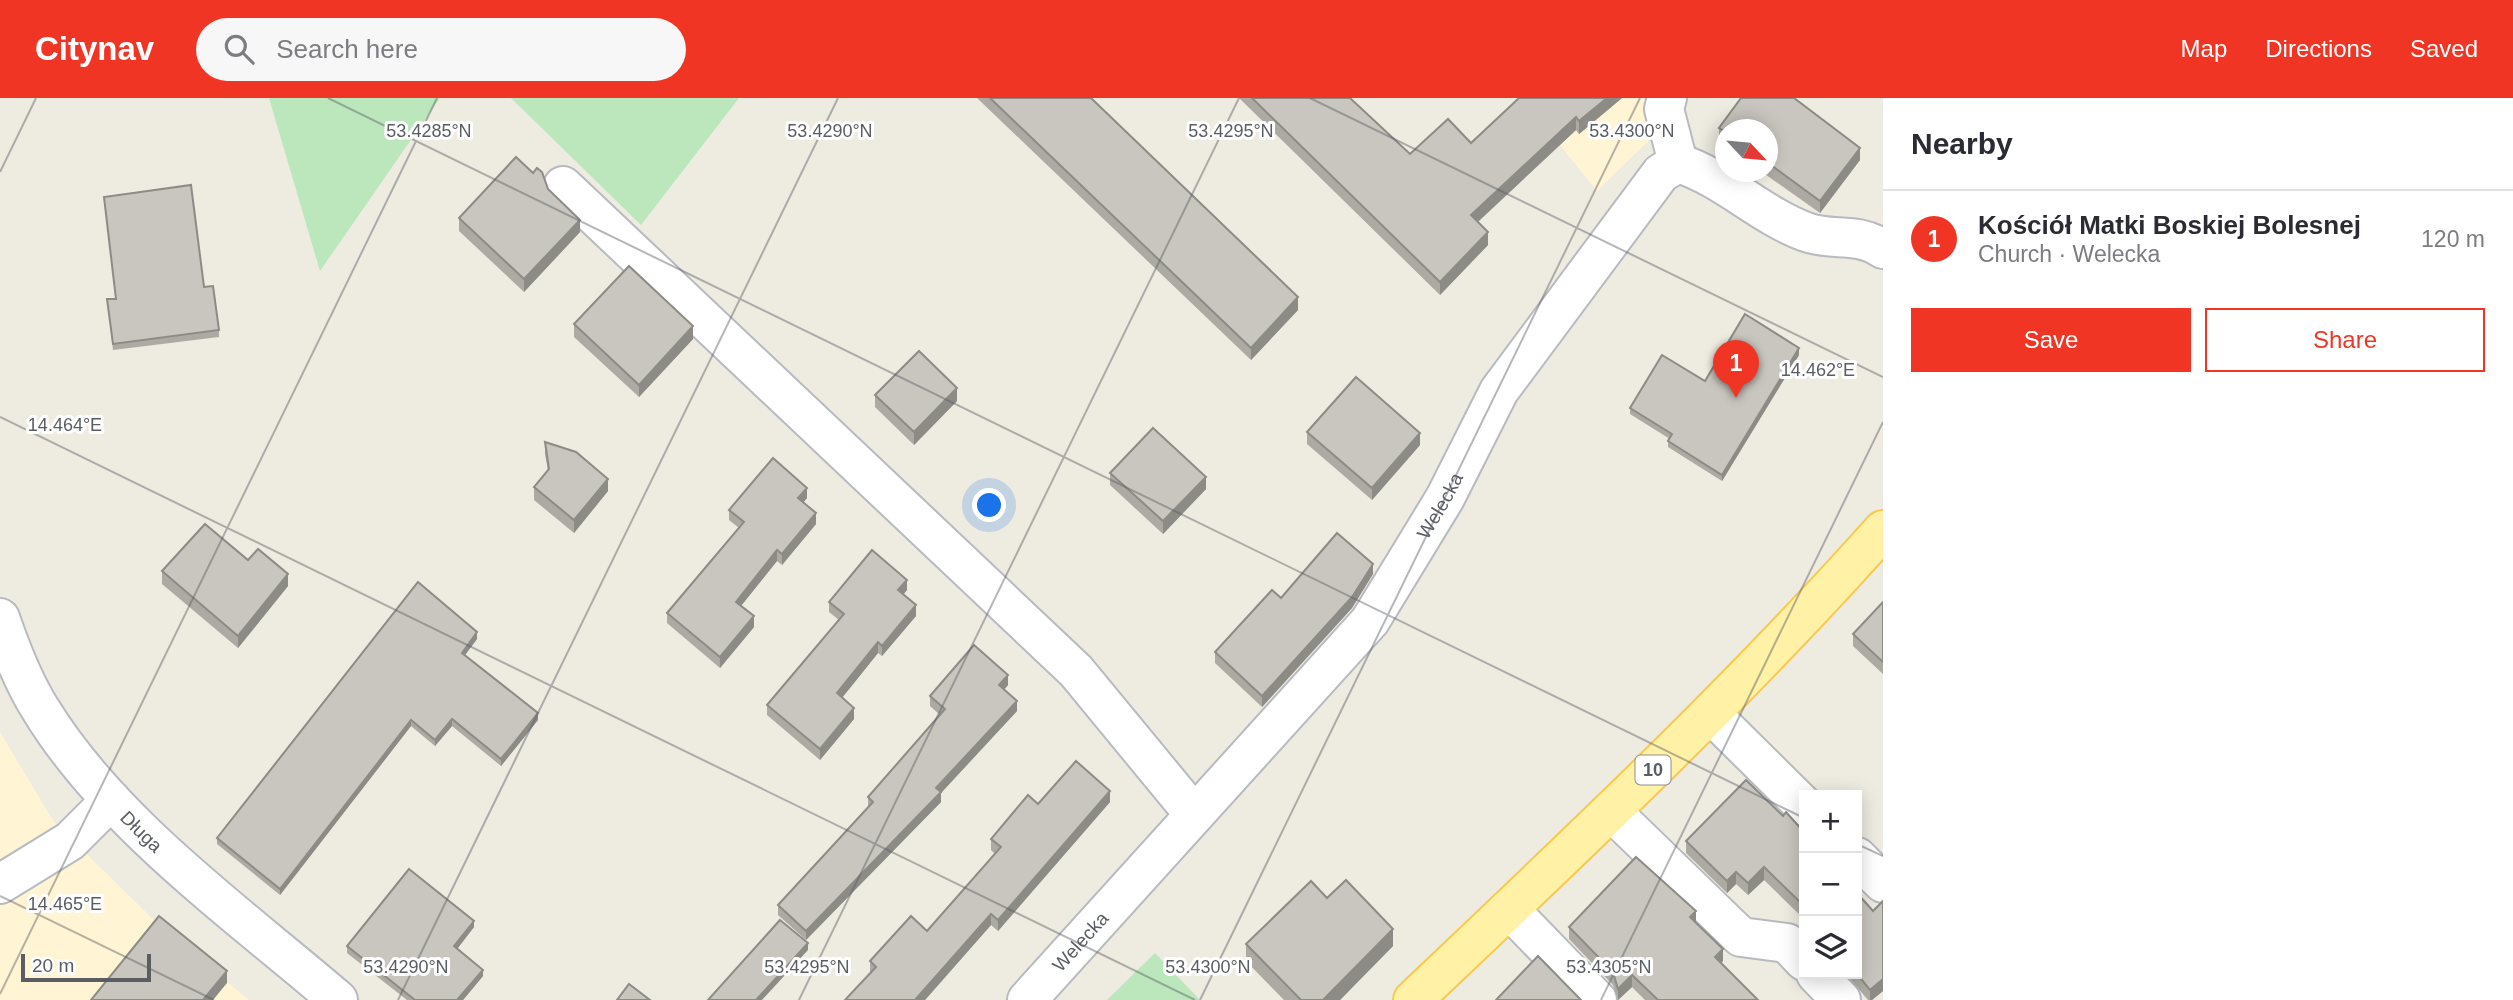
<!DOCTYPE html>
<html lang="en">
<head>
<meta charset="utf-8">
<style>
  body { margin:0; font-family:Arial,sans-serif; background:#f7f7f7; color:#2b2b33 }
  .controls { position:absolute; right:21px; bottom:21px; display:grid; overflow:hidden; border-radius:0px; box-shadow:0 4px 18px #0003 }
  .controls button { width:63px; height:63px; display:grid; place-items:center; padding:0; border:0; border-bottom:2px solid #e1e1e2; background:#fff; color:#2b2b33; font:35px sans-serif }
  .compass { position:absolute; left:1715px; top:21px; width:63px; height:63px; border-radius:50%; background:#fff; box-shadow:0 4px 18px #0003; rotate:116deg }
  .scale { position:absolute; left:21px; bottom:18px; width:130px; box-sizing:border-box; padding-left:7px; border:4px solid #5a5e63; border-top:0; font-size:19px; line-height:24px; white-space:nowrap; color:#5a5e63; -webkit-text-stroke:5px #fff; paint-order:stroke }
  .you { position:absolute; left:990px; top:408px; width:24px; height:24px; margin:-18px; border:5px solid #fff; border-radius:50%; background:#1a73e8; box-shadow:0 0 0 10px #1a73e833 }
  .badge { display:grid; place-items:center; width:46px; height:46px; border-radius:50%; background:#f03525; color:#fff; font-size:23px; font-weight:700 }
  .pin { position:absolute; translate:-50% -58px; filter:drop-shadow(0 2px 4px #0008) }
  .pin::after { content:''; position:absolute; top:37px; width:24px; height:21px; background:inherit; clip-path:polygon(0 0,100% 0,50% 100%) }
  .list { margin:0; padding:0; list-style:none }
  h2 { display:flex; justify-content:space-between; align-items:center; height:91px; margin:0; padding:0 28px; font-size:30px }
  h2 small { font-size:23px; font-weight:400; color:#7c7c81 }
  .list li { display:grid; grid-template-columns:46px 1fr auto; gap:21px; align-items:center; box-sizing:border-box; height:98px; padding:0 28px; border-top:2px solid #e1e1e2 }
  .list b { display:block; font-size:26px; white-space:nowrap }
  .list p { margin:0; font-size:23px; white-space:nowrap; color:#7c7c81 }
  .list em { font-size:23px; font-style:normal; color:#7c7c81 }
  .actions { display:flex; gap:14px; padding:21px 28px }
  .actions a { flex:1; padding:16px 0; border:2px solid #f03525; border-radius:0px; text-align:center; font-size:24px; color:#f03525 }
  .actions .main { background:#f03525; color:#fff }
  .icon { flex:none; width:38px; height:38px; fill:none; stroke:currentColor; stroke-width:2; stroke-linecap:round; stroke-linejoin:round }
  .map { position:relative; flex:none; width:1883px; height:902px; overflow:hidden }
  header { display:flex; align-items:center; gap:42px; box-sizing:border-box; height:98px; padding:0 35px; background:#f03525; color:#fff }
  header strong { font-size:33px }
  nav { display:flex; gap:38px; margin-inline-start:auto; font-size:24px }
  .search { width:490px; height:63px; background:#f7f7f7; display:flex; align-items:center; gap:18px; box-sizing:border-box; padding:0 24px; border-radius:38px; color:#7c7c81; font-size:26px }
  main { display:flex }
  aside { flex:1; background:#fff }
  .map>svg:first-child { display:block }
  .commercial { fill:#fff5d5 }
  .green { fill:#bce7bc }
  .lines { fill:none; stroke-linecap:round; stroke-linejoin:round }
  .minor-casing { stroke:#b7babf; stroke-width:42 }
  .major-casing { stroke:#f7c951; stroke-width:42 }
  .minor { stroke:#fff; stroke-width:38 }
  .major { stroke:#fff1a5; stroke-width:38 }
  .wall { fill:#acaaa3 }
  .shaded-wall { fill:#8c8b85 }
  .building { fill:#c8c6be; stroke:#8c8b85; stroke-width:2 }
  .ticks { fill:none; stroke:#5a5e63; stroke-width:2; stroke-opacity:0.45 }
  .labels { text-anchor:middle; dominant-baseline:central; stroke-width:6; stroke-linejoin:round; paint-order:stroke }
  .shield { fill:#fff; stroke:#8c8e92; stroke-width:2 }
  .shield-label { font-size:18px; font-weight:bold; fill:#5a5e63 }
  .street-label { font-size:19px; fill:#5a5e63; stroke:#fff }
  .ticks-label { font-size:18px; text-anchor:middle; fill:#5a5e63; stroke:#fff; stroke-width:6; stroke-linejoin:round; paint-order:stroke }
</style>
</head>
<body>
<header>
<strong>Citynav</strong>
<div class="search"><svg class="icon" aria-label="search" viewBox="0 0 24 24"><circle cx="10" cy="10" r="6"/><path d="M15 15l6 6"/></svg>Search here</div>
<nav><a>Map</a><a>Directions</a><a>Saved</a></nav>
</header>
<main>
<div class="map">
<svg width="1883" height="902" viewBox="0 0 1883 902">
  <rect width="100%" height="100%" fill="#eeebe1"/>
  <g class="commercial">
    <polygon points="1522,0 1681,0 1681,11 1597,93"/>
    <polygon points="0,634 54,724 159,827 249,902 0,902"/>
  </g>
  <g class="green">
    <polygon points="269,0 440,0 320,173"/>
    <polygon points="511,0 739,0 641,127"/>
    <polygon points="1155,855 1200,902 1107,902"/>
  </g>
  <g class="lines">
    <defs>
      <g id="minor">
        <polyline points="1667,0 1664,11 1678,65"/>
        <polyline points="563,88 1076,573 1193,715"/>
        <path id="s1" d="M 0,520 C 11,552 23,584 41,612 C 110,725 239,817 338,902"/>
        <polyline points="1711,616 1804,708"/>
        <polyline points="1611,713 1741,839 1787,845 1804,863"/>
        <polyline points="1857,759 1883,785"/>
        <polyline points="0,786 70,743 111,702"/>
        <polyline points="1509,811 1597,902"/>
        <polyline points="1816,876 1841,902"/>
        <path id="s2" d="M 1027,902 L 1370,523 L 1445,400 L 1499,293 L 1661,75 L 1678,65 C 1725,80 1760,117 1806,134 C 1833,144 1856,133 1883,151"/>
      </g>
      <path id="major" d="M 1413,902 C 1574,749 1735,598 1883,432"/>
    </defs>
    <use href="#minor" class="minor-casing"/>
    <use href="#major" class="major-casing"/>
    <use href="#minor" class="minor"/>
    <use href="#major" class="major"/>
  </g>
  <g class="wall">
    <polygon points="977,0 1091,0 1298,212 1251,262"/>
    <polygon points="1239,0 1350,0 1410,56 1471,45 1622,0 1579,36 1576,32 1478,124 1488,147 1440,197"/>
    <polygon points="1741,0 1794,0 1860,50 1860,62 1820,115 1762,74 1768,74 1768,32 1726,32 1726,47 1719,42 1719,30"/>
    <polygon points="548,91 580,134 524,194 459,133 459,120"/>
    <polygon points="104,99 204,189 219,232 219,239 113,252 107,201 116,201"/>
    <polygon points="574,226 693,241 639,299 574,239"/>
    <polygon points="1799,257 1722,383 1668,349 1668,343 1670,341 1630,316 1630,310"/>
    <polygon points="875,297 957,303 914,347 875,309"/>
    <polygon points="1307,334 1420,347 1372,402 1307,346"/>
    <polygon points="545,344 608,393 574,435 534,402 534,389 548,373 545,356"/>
    <polygon points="1110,375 1206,391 1163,436 1110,387"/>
    <polygon points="807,400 804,404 816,426 782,467 777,463 741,508 754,529 720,570 667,525 667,515 739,430 729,422 729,412"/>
    <polygon points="248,462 288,488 238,550 162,486 162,473"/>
    <polygon points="1373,476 1352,510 1262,609 1215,565 1215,554 1281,500"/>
    <polygon points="907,492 904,496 916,518 882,558 878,555 842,600 854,621 820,662 767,617 767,607 839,522 829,514 829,504"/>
    <polygon points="1883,504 1883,576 1853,548 1853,536"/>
    <polygon points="477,541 465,557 538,622 501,668 452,628 435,648 411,628 280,797 217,746 217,740"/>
    <polygon points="1008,587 1004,592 1017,613 941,695 941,704 806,842 778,817 778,807 868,709 868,699 940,617 930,608 930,598"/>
    <polygon points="1110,704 998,833 991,827 925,902 845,902 870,875 870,863 927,833 995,756 991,752 991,741 1038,706"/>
    <polygon points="1783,718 1804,734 1804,821 1764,782 1748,797 1736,786 1727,795 1686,755 1686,743"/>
    <polygon points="1696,825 1723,863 1721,865 1758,902 1645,902 1632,889 1618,902 1613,887 1569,841 1569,829"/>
    <polygon points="474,829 457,851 483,878 463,902 407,902 347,855 347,848"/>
    <polygon points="1246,846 1393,848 1340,902 1284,902 1246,863"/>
    <polygon points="1846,876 1857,876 1883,893 1872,902 1868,902"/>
  </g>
  <g class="shaded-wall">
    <polygon points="1607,0 1622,0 1579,36 1579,23"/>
    <polygon points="1576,19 1576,32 1471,130 1471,117"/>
    <polygon points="1860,50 1860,62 1820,115 1820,103"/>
    <polygon points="580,122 580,134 524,194 524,181"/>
    <polygon points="1488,134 1488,147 1440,197 1440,184"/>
    <polygon points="1298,199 1298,212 1251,262 1251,250"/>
    <polygon points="693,228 693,241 639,299 639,287"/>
    <polygon points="1799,250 1799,257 1722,383 1722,377"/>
    <polygon points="957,290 957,303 914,347 914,334"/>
    <polygon points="1420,335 1420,347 1372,402 1372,390"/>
    <polygon points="1206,379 1206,391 1163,436 1163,423"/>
    <polygon points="608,381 608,393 574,435 574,422"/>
    <polygon points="807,390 807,400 798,410 798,400"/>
    <polygon points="816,415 816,426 782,467 782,456"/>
    <polygon points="777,452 777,463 736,514 736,504"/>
    <polygon points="1373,466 1373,476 1352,510 1262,609 1262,598"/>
    <polygon points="288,476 288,488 238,550 238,538"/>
    <polygon points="907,482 907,492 898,502 898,492"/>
    <polygon points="916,507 916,518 882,558 882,548"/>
    <polygon points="754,518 754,529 720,570 720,559"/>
    <polygon points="477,534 477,541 462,561 462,555"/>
    <polygon points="878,544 878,555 837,606 837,595"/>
    <polygon points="1008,577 1008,587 999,597 999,587"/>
    <polygon points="1017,603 1017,613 941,695 941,704 806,842 806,833"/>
    <polygon points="854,610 854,621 820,662 820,651"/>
    <polygon points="538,615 538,622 501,668 501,661"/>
    <polygon points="452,621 452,628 435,648 435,642"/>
    <polygon points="411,622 411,628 280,797 280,791"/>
    <polygon points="1110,693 1110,704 998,833 998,822"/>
    <polygon points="1764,769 1764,782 1748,797 1748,785"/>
    <polygon points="1736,774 1736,786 1727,795 1727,783"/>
    <polygon points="1696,813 1696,826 1690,819"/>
    <polygon points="991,816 991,827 925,902 915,902"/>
    <polygon points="474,823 474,829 454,855 454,848"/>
    <polygon points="1393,831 1393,848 1340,902 1323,902"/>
    <polygon points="808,845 808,852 762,902 756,902"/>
    <polygon points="1723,851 1723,863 1715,871 1715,859"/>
    <polygon points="483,872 483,878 463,902 457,902"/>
    <polygon points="227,873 227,885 213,902 203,902"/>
    <polygon points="1632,877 1632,889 1618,902 1618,891"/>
    <polygon points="1883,881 1883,893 1872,902 1870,902 1870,892"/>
  </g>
  <g class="building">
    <polygon points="990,0 1091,0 1298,199 1251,250"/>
    <polygon points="1252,0 1350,0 1410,56 1448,21 1471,45 1519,0 1607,0 1579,23 1576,19 1471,117 1488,134 1440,184"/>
    <polygon points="1741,0 1794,0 1860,50 1820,103 1768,65 1768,32 1726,32 1726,34 1719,30"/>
    <polygon points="516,59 533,75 537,70 542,74 548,91 580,122 524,181 459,120"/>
    <polygon points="191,87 204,189 213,188 219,232 113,246 107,201 116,201 104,99"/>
    <polygon points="629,168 693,228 639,287 574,226"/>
    <polygon points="1745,216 1799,250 1722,377 1668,343 1672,336 1630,310 1662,257 1705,283"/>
    <polygon points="919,253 957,290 914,334 875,297"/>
    <polygon points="1356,279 1420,335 1372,390 1307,334"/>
    <polygon points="1153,330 1206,379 1163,423 1110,375"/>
    <polygon points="545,344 576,354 608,381 574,422 534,389 549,371"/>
    <polygon points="773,360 807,390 798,400 816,415 782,456 777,452 736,504 754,518 720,559 667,515 744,424 729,412"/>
    <polygon points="205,426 248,462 258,451 288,476 238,538 162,473"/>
    <polygon points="1337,435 1373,466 1352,499 1262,598 1215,554 1272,492 1281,500"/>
    <polygon points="872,452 907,482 898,492 916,507 882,548 878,544 837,595 854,610 820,651 767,607 844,516 829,504"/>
    <polygon points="418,484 477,534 462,555 538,615 501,661 452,621 435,642 411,622 280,791 217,740"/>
    <polygon points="1883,504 1883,564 1853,536"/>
    <polygon points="974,547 1008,577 999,587 1017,603 936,690 941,694 806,833 778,807 873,704 868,699 945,611 930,598"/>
    <polygon points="1076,663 1110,693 998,822 991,816 915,902 845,902 876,869 870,863 911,818 927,833 1001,749 991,741 1028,697 1038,706"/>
    <polygon points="1746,682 1783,718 1786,714 1804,734 1804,808 1764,769 1748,785 1736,774 1727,783 1686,743"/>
    <polygon points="1636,759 1696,813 1690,819 1723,851 1715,859 1758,902 1658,902 1632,877 1618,891 1613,874 1569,829"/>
    <polygon points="409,771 474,823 454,848 483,872 457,902 415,902 347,848"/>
    <polygon points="1346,782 1393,831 1323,902 1301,902 1246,846 1311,783 1327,800"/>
    <polygon points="1857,795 1873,813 1883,803 1883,881 1870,892 1857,876"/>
    <polygon points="159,818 227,873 203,902 91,902"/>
    <polygon points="780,822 808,845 756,902 708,902"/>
    <polygon points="1538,858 1581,902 1496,902"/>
    <polygon points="629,886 650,902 617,902"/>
  </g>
  <path class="ticks" d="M 328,0 L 1804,720M 1310,0 L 1883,279M 0,74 L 36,0M 0,319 L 1195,902M 1857,746 L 1883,758M 0,798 L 214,902M 0,896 L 437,0M 398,902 L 838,0M 799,902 L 1239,0M 1200,902 L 1640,0M 1601,902 L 1883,324"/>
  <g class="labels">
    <rect class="shield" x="1635.5" y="657.5" width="35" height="29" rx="5"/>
    <g class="shield-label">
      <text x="1653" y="672">10</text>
    </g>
    <g class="street-label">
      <text stroke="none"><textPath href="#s2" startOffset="646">Welecka</textPath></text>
      <text stroke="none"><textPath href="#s1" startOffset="259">Długa</textPath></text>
      <text stroke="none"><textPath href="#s2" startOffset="79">Welecka</textPath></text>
    </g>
  </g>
  <g class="ticks-label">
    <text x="830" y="39">53.4290°N</text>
    <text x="429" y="39">53.4285°N</text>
    <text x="1231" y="39">53.4295°N</text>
    <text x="1632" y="39">53.4300°N</text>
    <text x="1818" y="278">14.462°E</text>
    <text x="65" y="333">14.464°E</text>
    <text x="65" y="812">14.465°E</text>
    <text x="406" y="875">53.4290°N</text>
    <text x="807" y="875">53.4295°N</text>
    <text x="1208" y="875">53.4300°N</text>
    <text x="1609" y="875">53.4305°N</text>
  </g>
</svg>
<div class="controls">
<button>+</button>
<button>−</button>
<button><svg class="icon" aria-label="layers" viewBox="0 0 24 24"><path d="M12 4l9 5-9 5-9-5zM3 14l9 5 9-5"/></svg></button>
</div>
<svg class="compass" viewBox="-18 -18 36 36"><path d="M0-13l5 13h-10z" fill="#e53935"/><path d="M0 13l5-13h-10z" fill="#7c7c81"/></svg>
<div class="scale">20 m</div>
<div class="you"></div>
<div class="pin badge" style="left:1736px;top:300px">1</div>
</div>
<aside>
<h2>Nearby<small></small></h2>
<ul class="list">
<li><span class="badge">1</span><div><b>Kościół Matki Boskiej Bolesnej</b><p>Church · Welecka</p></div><em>120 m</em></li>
</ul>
<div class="actions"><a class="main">Save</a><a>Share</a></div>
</aside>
</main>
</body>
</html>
